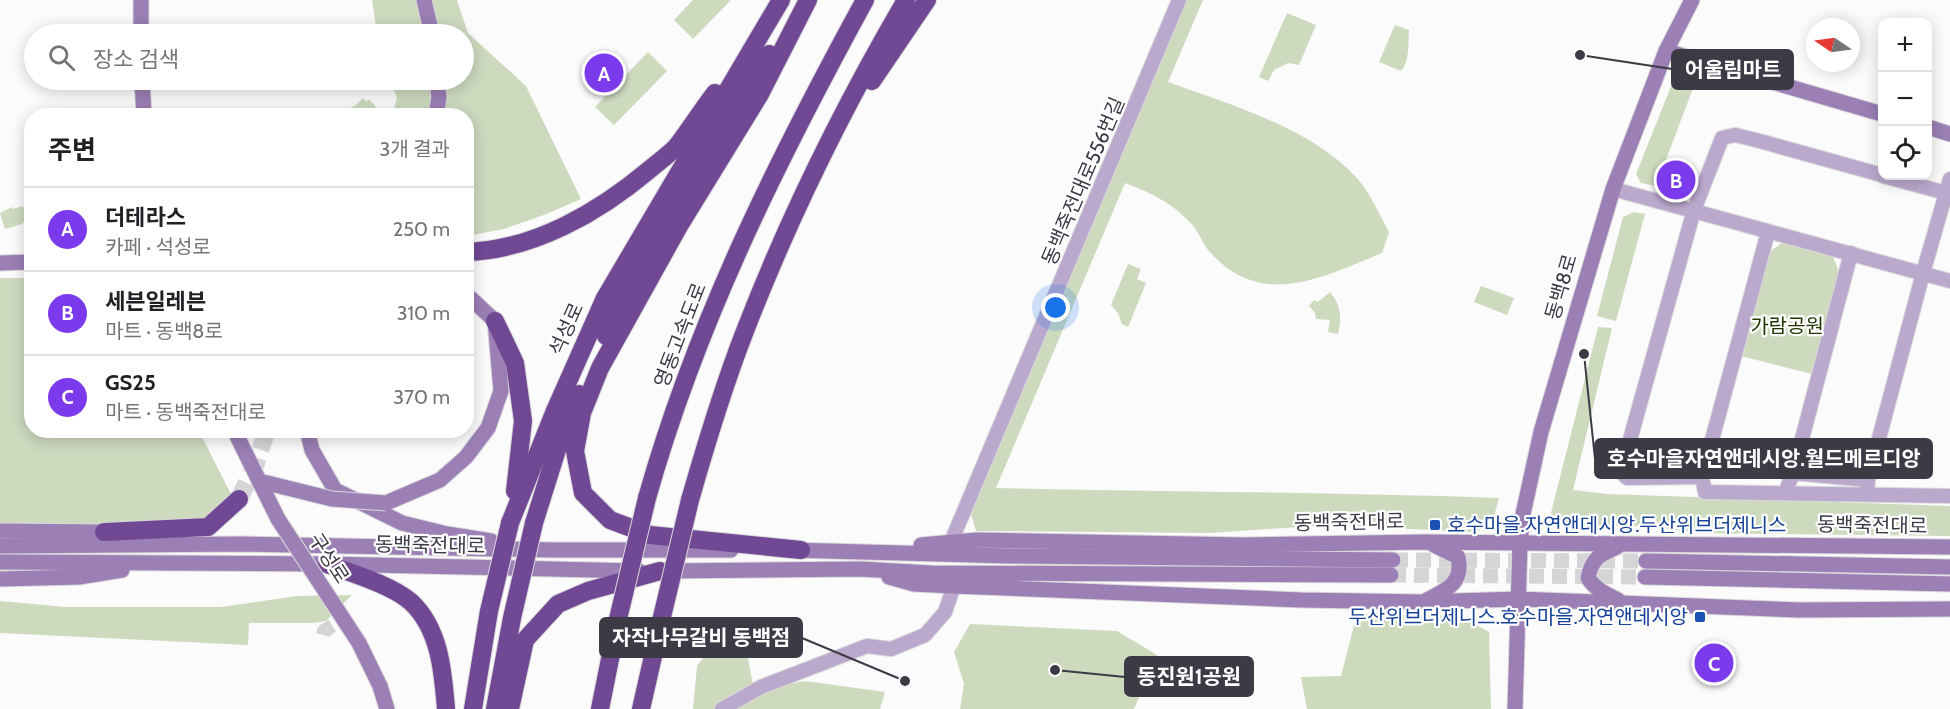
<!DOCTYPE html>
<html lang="ko">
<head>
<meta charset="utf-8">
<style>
  body { margin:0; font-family:Cabin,"Noto Sans KR",sans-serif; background:#f2f2f2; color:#202124 }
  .controls { position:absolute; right:18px; top:18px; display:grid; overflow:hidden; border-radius:12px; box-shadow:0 3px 15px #0003 }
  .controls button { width:54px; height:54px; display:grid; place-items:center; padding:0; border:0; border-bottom:2px solid #e0e0e0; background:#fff; color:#202124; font:30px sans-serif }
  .compass { position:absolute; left:1806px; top:18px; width:54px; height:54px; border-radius:50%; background:#fff; box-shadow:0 3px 15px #0003; rotate:283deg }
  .you { position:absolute; left:1056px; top:308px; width:21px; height:21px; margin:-15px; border:4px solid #fff; border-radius:50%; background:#1a73e8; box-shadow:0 0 0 9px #1a73e833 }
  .badge { display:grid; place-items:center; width:39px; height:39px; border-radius:50%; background:#7c3aed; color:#fff; font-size:20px; font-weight:700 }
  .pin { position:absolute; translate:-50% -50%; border:3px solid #fff; box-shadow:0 2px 6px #0006 }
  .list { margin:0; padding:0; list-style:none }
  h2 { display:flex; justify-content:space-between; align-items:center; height:78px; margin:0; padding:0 24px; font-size:26px }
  h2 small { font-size:20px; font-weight:400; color:#757577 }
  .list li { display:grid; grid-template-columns:39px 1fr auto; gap:18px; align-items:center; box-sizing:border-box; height:84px; padding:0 24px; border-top:2px solid #e0e0e0 }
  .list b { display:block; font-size:22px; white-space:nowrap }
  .list p { margin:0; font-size:20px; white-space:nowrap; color:#757577 }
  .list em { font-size:20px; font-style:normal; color:#757577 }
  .icon { flex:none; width:33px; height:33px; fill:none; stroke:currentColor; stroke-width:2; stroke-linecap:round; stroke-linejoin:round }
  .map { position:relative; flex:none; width:1950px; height:709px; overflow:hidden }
  .search { position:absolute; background:#fff; box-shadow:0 3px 15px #0003; left:24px; top:24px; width:450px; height:66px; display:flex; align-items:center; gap:15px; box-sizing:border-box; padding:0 21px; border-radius:33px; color:#757577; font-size:22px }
  .panel { position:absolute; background:#fff; box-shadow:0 3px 15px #0003; left:24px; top:108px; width:450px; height:330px; border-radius:24px }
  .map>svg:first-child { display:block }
  .green { fill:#cddabe }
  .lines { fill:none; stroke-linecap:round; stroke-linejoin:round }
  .street-tunnel { stroke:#d5d4d7; stroke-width:14; stroke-dasharray:14 7; stroke-linecap:butt }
  .secondary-tunnel { stroke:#d5d4d7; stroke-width:15; stroke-dasharray:15 8; stroke-linecap:butt }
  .highway-tunnel { stroke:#d5d4d7; stroke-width:18; stroke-dasharray:18 9; stroke-linecap:butt }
  .street-casing { stroke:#d9d8da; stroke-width:16 }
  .secondary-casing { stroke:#d9d8da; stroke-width:17 }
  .highway-casing { stroke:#d9d8da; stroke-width:20 }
  .street { stroke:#bba8cd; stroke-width:14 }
  .secondary { stroke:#9b7fb5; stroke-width:15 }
  .highway { stroke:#714894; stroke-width:18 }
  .secondary-bridge-casing { stroke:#d9d8da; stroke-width:17; stroke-linecap:butt }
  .highway-bridge-casing { stroke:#d9d8da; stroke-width:20; stroke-linecap:butt }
  .secondary-bridge { stroke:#9b7fb5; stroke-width:15 }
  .highway-bridge { stroke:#714894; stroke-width:18 }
  .transit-dot { fill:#1a4fb4; stroke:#fff; stroke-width:2 }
  .labels { text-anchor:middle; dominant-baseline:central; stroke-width:4.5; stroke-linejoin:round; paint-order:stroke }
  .street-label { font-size:20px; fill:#3c3a45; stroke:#fff }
  .park-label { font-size:20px; fill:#233402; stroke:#fff }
  .transit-label { font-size:20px; fill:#164399; stroke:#fff; text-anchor:start }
  .leader { fill:none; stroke:#3c3a45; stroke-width:2 }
  .callout-dot { fill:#3c3a45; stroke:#fff; stroke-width:2 }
  .callout { fill:#3c3a45; stroke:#3c3a45; stroke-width:2 }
  .callout-label { font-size:21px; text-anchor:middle; font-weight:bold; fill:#fff }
</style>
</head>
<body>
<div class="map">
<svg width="1950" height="709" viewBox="0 0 1950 709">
  <rect width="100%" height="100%" fill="#fbfbfb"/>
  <g class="green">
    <polygon points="372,0 457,0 468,33 526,86 581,199 544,215 504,229 467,236 466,116 392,115 397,98 390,80 464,80 464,34 377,34"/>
    <polygon points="693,0 731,0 693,39 674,20"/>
    <path d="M 1184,0 L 1203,0 L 1168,82 C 1231,105 1309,127 1356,177 C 1370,192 1379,214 1389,232 L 1382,253 C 1321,278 1261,310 1209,251 C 1203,244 1200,235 1194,227 C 1176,205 1152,193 1125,183 L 996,488 C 1164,492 1331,492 1499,498 L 1492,524 L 1475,532 L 1327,525 L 1210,533 L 976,531 L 971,514 Z"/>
    <polygon points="1287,13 1316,25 1299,65 1288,63 1274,70 1268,81 1259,77"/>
    <path d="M 1395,25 L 1409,30 C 1408,44 1410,61 1401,71 L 1379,62 Z"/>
    <polygon points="648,52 667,71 614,125 595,107"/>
    <polygon points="1683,81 1695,83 1656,186 1641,183 1636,174 1672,84"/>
    <path d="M 362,98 L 367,101 L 369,99 L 376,107 L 380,115 L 336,115 C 345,108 356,109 362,98 Z"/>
    <polygon points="23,206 27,218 22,224 5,229 0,213 12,207 13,209"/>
    <polygon points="1634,212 1645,214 1616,321 1597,316 1623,217"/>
    <polygon points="1782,243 1833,257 1839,272 1812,374 1741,356 1769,252"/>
    <polygon points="1128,264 1141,269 1137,279 1146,283 1128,327 1122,324 1118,313 1111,305"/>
    <polygon points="0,278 31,278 32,430 199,431 239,510 220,523 0,528"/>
    <polygon points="1481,286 1514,298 1507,315 1474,302"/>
    <path d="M 1330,292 C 1341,305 1342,318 1338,334 L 1328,332 L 1330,320 L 1316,319 L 1315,313 L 1309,306 L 1314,300 L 1318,302 Z"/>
    <polygon points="1598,327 1612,328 1573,490 1607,494 1950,506 1950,536 1697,533 1649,526 1559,525 1551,513"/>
    <polygon points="352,595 326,621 314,623 249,623 248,645 0,633 0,601 66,607 221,607 297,596"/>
    <polygon points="1357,614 1459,616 1489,632 1491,709 1307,709 1301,677 1341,676"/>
    <polygon points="970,624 1117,631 1157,655 1134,709 960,709 964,684 954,652"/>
    <polygon points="727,626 744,637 754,690 805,681 885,692 880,709 693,709 697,666"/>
  </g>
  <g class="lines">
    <polyline class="street-tunnel" points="323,635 324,631 350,615"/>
    <g class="secondary-tunnel">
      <polyline points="1393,560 1646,561"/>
      <polyline points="1391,575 1645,577"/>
    </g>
    <polyline class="highway-tunnel" points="239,499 255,466 267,430"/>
    <defs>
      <g id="street">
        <polyline points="1883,176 1950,194"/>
        <polyline points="1613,189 1950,281"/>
        <polyline points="1768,232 1702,477 1705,492 1950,496"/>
        <polyline points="1793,473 1868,480"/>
        <polyline points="1702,477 1627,478 1621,472 1694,210 1722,138 1735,135 1756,140 1882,175"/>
        <polyline points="1785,493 1793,473 1851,253"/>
        <polyline points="1867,494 1868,480 1923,273 1950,179"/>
        <polyline points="951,542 1179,0"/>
        <polyline points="722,709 761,687 867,646 891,649 925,635 945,612 954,586"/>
      </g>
      <g id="secondary">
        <polyline points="141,0 141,34"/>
        <polyline points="424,0 432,34"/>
        <polyline points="1666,51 1882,114"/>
        <polyline points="142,80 144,116"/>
        <polyline points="436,116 439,97 437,80"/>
        <polyline points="1928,127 1950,134"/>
        <polyline points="0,263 32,262"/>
        <polyline points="307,430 312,450 335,490 402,523 447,534 491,541"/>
        <polyline points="386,503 440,480 466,457 488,428 501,391 495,321 466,294"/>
        <polyline points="0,531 104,532 116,534"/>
        <polyline points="921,545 977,540 1244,545 1425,542 1950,547"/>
        <polyline points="0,546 244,544 554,550 731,550"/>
        <path d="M 1617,547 C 1599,555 1592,558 1588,578 C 1596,590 1606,594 1618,600"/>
        <polyline points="791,550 1010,556 1393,560"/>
        <polyline points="1646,561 1950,567"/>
        <polyline points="0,562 327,564 639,571"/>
        <polyline points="663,571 860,569 931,573 1391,575"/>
        <polyline points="889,577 914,584 954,586 1301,600 1422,602 1519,599 1800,610 1950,609"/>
        <polyline points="1645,577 1950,584"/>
        <polyline points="0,579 79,577 122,570"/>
        <path d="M 1427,600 C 1446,590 1464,583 1458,557 L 1434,545"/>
        <polyline points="380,686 387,709"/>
        <polyline points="1515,709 1520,543 1523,514 1541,432 1613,189 1666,51 1692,0"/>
      </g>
      <g id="highway">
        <polyline points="872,81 927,0"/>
        <path d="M 466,252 C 534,250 599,212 649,170 C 658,162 669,155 677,146 C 690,129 702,110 715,93"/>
        <polyline points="495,321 515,363 523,421 515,491"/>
        <path d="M 606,336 C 651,237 712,147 769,54"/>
        <path d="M 647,498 C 697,321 777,161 865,0"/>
        <path d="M 690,500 C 706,444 723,387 745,331 C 789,217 844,106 906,0"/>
        <polyline points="510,523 554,413 605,298 781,0"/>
        <polyline points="534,523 566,421 579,394"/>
        <polyline points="104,532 208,527 239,499"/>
        <polyline points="801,550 650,535 610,520 583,493 575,451 582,413 600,368 679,226 760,94 808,0"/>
        <path d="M 327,564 C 351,573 392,585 411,602 C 440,629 443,672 446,709"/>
        <polyline points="473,709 489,611"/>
        <polyline points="495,709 512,618"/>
        <polyline points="510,709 525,640 558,604 588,591 660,571"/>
        <polyline points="600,709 618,619"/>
        <polyline points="641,709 661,621"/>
      </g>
    </defs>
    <use href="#street" class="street-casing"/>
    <use href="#secondary" class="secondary-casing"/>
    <use href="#highway" class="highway-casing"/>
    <use href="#street" class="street"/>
    <use href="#secondary" class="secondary"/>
    <use href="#highway" class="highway"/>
    <defs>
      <g id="secondary-bridge">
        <polyline points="234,430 278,519 359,643 380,686"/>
        <polyline points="259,481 332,499 386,503"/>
      </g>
      <g id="highway-bridge">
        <polyline points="489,611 510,523"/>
        <polyline points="512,618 534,523"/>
        <polyline points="618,619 647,498"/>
        <polyline points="661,621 690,500"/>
      </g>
    </defs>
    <use href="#secondary-bridge" class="secondary-bridge-casing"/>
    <use href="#highway-bridge" class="highway-bridge-casing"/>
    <use href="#secondary-bridge" class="secondary-bridge"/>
    <use href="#highway-bridge" class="highway-bridge"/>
  </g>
  <g class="transit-dot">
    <rect x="1429" y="519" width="12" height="12" rx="3"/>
    <rect x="1694" y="611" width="12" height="12" rx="3"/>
  </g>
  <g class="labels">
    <g class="street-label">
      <text transform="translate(1083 181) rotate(-67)">동백죽전대로556번길</text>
      <text transform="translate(1561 287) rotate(-74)">동백8로</text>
      <text transform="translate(566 329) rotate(-66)">석성로</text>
      <text transform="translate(680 335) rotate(-69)">영동고속도로</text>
      <text transform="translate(1349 522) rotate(-1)">동백죽전대로</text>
      <text transform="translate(1872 525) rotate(1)">동백죽전대로</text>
      <text transform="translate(430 545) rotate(1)">동백죽전대로</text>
      <text transform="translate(329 558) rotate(57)">구성로</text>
    </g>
    <g class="park-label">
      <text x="1787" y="326">가람공원</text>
    </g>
    <g class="transit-label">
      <text x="1447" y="525">호수마을.자연앤데시앙.두산위브더제니스</text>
      <text x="1688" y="617" text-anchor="end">두산위브더제니스.호수마을.자연앤데시앙</text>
    </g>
  </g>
  <path class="leader" d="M1580 55L1672 69M1584 354L1595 459M905 681L802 638M1055 670L1125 677"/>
  <g class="callout-dot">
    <circle cx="1580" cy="55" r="6"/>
    <circle cx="1584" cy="354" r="6"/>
    <circle cx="905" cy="681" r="6"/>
    <circle cx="1055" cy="670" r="6"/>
  </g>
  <g class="callout">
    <rect x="1672" y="50" width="121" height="39" rx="6"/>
    <rect x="1595" y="439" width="337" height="39" rx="6"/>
    <rect x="600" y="618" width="202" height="39" rx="6"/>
    <rect x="1125" y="657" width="128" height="39" rx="6"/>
  </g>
  <g class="callout-label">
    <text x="1733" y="77">어울림마트</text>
    <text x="1764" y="466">호수마을자연앤데시앙.월드메르디앙</text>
    <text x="701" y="645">자작나무갈비 동백점</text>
    <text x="1189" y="684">동진원1공원</text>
  </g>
</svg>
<div class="controls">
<button>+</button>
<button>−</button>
<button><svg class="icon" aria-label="locate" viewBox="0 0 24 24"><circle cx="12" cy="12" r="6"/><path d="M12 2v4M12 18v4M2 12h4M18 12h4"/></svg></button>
</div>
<svg class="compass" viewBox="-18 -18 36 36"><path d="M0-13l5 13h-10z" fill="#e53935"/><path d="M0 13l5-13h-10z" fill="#757577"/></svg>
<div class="you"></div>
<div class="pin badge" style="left:604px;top:73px">A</div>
<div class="pin badge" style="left:1676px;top:180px">B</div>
<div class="pin badge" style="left:1714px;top:663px">C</div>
<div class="search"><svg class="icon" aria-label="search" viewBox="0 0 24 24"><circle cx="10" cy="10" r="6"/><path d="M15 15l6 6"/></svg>장소 검색</div>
<section class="panel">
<h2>주변<small>3개 결과</small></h2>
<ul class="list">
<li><span class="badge">A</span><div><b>더테라스</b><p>카페 · 석성로</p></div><em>250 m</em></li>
<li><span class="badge">B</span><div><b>세븐일레븐</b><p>마트 · 동백8로</p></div><em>310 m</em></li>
<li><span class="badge">C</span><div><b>GS25</b><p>마트 · 동백죽전대로</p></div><em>370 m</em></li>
</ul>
</section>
</div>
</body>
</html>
